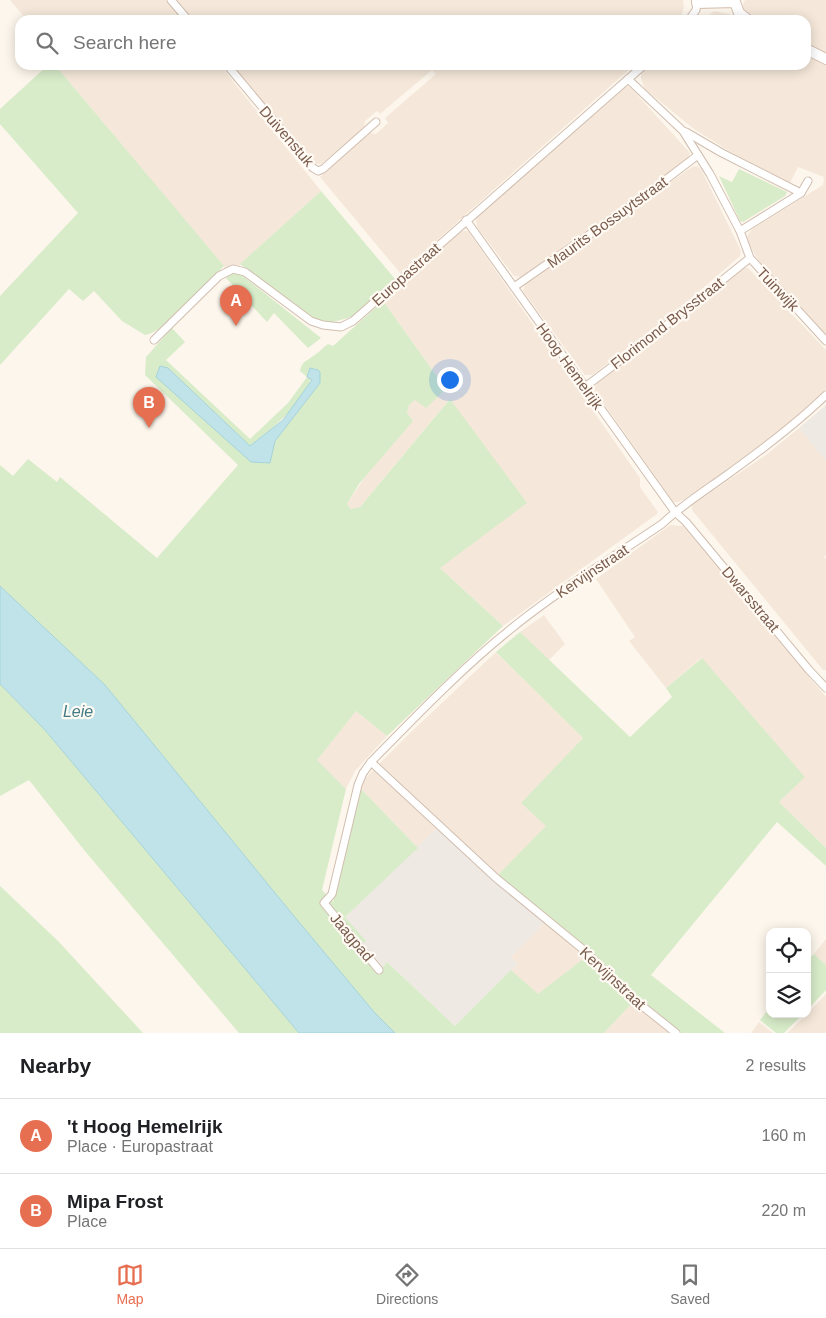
<!DOCTYPE html>
<html lang="en">
<head>
<meta charset="utf-8">
<style>
  body { margin:0; font-family:Helvetica,sans-serif; background:#f6f6f6; color:#202124 }
  .controls { position:absolute; right:15px; bottom:15px; display:grid; overflow:hidden; border-radius:10px; box-shadow:0 2px 12px #0003 }
  .controls button { width:45px; height:45px; display:grid; place-items:center; padding:0; border:0; border-bottom:1px solid #e0e0e0; background:#fff; color:#202124; font:25px sans-serif }
  .you { position:absolute; left:449px; top:379px; width:18px; height:18px; margin:-12px; border:4px solid #fff; border-radius:50%; background:#1a73e8; box-shadow:0 0 0 8px #1a73e833 }
  .badge { display:grid; place-items:center; width:32px; height:32px; border-radius:50%; background:#e76f51; color:#fff; font-size:16px; font-weight:700 }
  .pin { position:absolute; translate:-50% -41px; filter:drop-shadow(0 1px 2px #0008) }
  .pin::after { content:''; position:absolute; top:26px; width:18px; height:15px; background:inherit; clip-path:polygon(0 0,100% 0,50% 100%) }
  .list { margin:0; padding:0; list-style:none }
  h2 { display:flex; justify-content:space-between; align-items:center; height:65px; margin:0; padding:0 20px; font-size:21px }
  h2 small { font-size:16px; font-weight:400; color:#757577 }
  .list li { display:grid; grid-template-columns:32px 1fr auto; gap:15px; align-items:center; box-sizing:border-box; height:75px; padding:0 20px; border-top:1px solid #e0e0e0 }
  .list b { display:block; font-size:19px; white-space:nowrap }
  .list p { margin:0; font-size:16px; white-space:nowrap; color:#757577 }
  .list em { font-size:16px; font-style:normal; color:#757577 }
  .icon { flex:none; width:28px; height:28px; fill:none; stroke:currentColor; stroke-width:2; stroke-linecap:round; stroke-linejoin:round }
  .map { position:relative; flex:none; width:826px; height:1033px; overflow:hidden }
  .search { position:absolute; background:#fff; box-shadow:0 2px 12px #0003; left:15px; right:15px; top:15px; height:55px; display:flex; align-items:center; gap:12px; box-sizing:border-box; padding:0 18px; border-radius:15px; color:#757577; font-size:19px }
  .sheet { height:215px; background:#fff }
  nav { display:flex; justify-content:space-around; align-items:center; box-sizing:border-box; height:70px; border-top:1px solid #e0e0e0; background:#fff; font-size:14px; color:#757577 }
  nav a { display:grid; justify-items:center; gap:2px }
  nav .on { color:#e76f51 }
  .map>svg:first-child { display:block }
  .residential { fill:#f5e8da }
  .industrial { fill:#efe9e4 }
  .green { fill:#d8ecc9; fill-rule:evenodd }
  .water { fill:#bfe3e8; stroke:#a5d3da }
  .lines { fill:none; stroke-linecap:round; stroke-linejoin:round }
  .street-casing { stroke:#d1beb0; stroke-width:9 }
  .secondary-casing { stroke:#d6c0b0; stroke-width:12 }
  .street { stroke:#fff; stroke-width:7 }
  .secondary { stroke:#fff; stroke-width:10 }
  .labels { text-anchor:middle; dominant-baseline:central; stroke-width:4.5; stroke-linejoin:round; paint-order:stroke }
  .street-label { font-size:15px; fill:#7a5c4d; stroke:#fffaf3 }
  .water-label { font-size:16px; font-style:italic; fill:#437c86; stroke:#fffaf3 }
</style>
</head>
<body>
<div class="map">
<svg width="826" height="1033" viewBox="0 0 826 1033">
  <rect width="100%" height="100%" fill="#fdf6ec"/>
  <g class="residential">
    <polygon points="10,0 168,0 184,20 27,20"/>
    <polygon points="176,0 683,0 684,7 680,20 193,20"/>
    <polygon points="745,0 826,0 826,55 806,44 806,20 760,20 744,12 742,7"/>
    <polygon points="714,11 729,14 741,20 703,20"/>
    <polygon points="806,54 826,65 826,336 785,293 758,260 749,244 747,236 752,229 823,185 824,177 798,167 790,183 753,166 694,129 645,89 641,79 641,72 649,65 806,65"/>
    <polygon points="55,65 220,65 321,191 230,274"/>
    <polygon points="232,65 634,65 400,273 320,177 370,133 376,134 388,123 385,118 436,74 432,70 380,114 377,111 365,121 364,128 321,164 316,164"/>
    <polygon points="627,86 632,89 690,153 687,160 541,263 521,277 514,276 477,227 476,218"/>
    <polygon points="697,166 701,169 741,251 740,256 674,313 592,375 585,375 523,291 525,284 692,167"/>
    <polygon points="463,231 468,231 640,478 640,487 658,512 657,514 503,626 440,568 450,399 360,507 351,509 347,504 407,413 409,405 415,400 446,389 383,301 453,237"/>
    <polygon points="744,268 748,268 826,350 826,389 798,415 762,444 685,499 678,502 673,502 595,391 595,387 597,382 691,313 714,290 738,270"/>
    <polygon points="799,428 826,461 826,555 824,557 826,559 826,670 823,670 692,510 692,505 766,455"/>
    <polygon points="670,525 683,526 826,697 826,848 779,802 804,777 701,658 666,688 629,641 635,637 596,579"/>
    <polygon points="544,615 565,644 548,661 520,632"/>
    <polygon points="496,652 583,738 522,803 547,826 498,875 379,764 409,734"/>
    <polygon points="356,711 387,736 355,771 346,789 316,760"/>
    <polygon points="373,770 437,828 418,848 361,789 365,779"/>
    <polygon points="545,922 587,956 538,995 511,970 518,964 511,957"/>
    <polygon points="826,939 826,965 814,954"/>
    <polygon points="826,994 826,1033 787,1033 807,1014"/>
    <polygon points="633,1002 671,1033 604,1033"/>
    <polygon points="759,1022 773,1033 751,1033"/>
  </g>
  <g class="industrial">
    <polygon points="826,405 826,461 799,428"/>
    <polygon points="437,828 545,922 511,957 518,964 455,1026 387,962 382,968 362,944 365,941 345,917"/>
  </g>
  <g class="green">
    <path d="M 48,65 L 55,65 L 224,266 C 206,284 168,331 145,335 L 122,321 L 94,291 L 83,301 L 69,289 L 0,365 L 0,296 L 78,213 L 0,124 L 0,109 Z"/>
    <polygon points="739,169 787,192 785,196 743,222 740,221 719,176 732,182"/>
    <polygon points="321,191 396,280 351,317 333,322 320,321 301,311 240,264"/>
    <polygon points="234,269 321,338 308,348 274,313 267,322 226,278"/>
    <path d="M 383,301 L 446,389 L 426,408 L 415,400 L 409,405 L 407,413 L 413,421 L 359,484 L 347,504 L 351,509 L 360,507 L 450,399 L 527,503 L 440,568 L 503,626 L 387,736 L 356,711 L 317,760 L 346,789 L 322,890 L 333,902 L 361,789 L 418,848 L 345,917 L 366,941 L 362,944 L 382,968 L 387,962 L 455,1026 L 511,970 L 538,994 L 587,956 L 633,1002 L 604,1033 L 395,1033 L 374,1012 L 298,921 L 105,685 L 0,586 L 0,465 L 13,476 L 28,459 L 57,482 L 60,477 L 157,558 L 238,465 L 145,375 L 146,357 L 172,328 L 185,342 L 166,360 L 250,439 L 288,403 L 307,377 L 300,371 C 301,361 309,360 316,354 C 321,351 323,347 328,344 L 333,346 ZM 160,366 L 168,368 L 250,446 C 274,427 309,400 314,368 L 320,372 L 320,383 L 275,441 L 270,463 L 251,462 Z"/>
    <polygon points="520,632 630,737 672,697 666,688 702,658 805,777 779,802 826,848 826,866 777,822 651,975 725,1033 681,1033 676,1029 639,1001 498,875 546,826 521,803 583,738 496,652"/>
    <polygon points="0,684 45,730 299,1033 239,1033 84,850 29,780 0,796"/>
    <polygon points="0,886 58,941 143,1033 0,1033"/>
    <polygon points="814,954 826,965 826,990 807,1010 807,961"/>
    <polygon points="770,1007 770,1014 803,1014 784,1033 776,1033 760,1020"/>
  </g>
  <g class="water">
    <polygon points="160,366 168,368 250,446 283,420 312,380 307,377 310,368 318,370 320,372 320,383 275,441 270,463 251,462 156,377"/>
    <polygon points="0,586 105,685 298,921 374,1012 395,1033 299,1033 45,730 0,684"/>
  </g>
  <g class="lines">
    <defs>
      <g id="street">
        <polyline points="171,0 188,20"/>
        <polyline points="689,20 696,10 697,3"/>
        <polyline points="227,65 313,168 318,171 323,169 376,122"/>
        <polyline points="628,79 683,131 710,174 740,231 750,258 826,341"/>
        <polyline points="686,132 722,153 801,193"/>
        <polyline points="466,220 675,512 686,522 809,670 826,688"/>
        <polyline points="740,231 801,193 808,181"/>
        <polyline points="514,287 639,200 698,155"/>
        <polyline points="154,340 219,276 233,269 245,272 311,321 323,325 341,327 353,321 644,65"/>
        <polyline points="585,387 659,331 750,258"/>
        <polyline points="371,762 496,878 585,951 631,997 676,1033"/>
        <path d="M 379,970 L 324,903 L 332,894 L 358,785 L 363,773 L 371,762 C 416,716 462,668 512,628 C 559,590 612,558 662,524 C 681,506 703,492 724,477 C 759,452 794,426 826,395"/>
      </g>
      <g id="secondary">
        <polyline points="697,0 697,3 735,2 739,13 748,20"/>
        <polyline points="806,49 826,59"/>
      </g>
    </defs>
    <use href="#street" class="street-casing"/>
    <use href="#secondary" class="secondary-casing"/>
    <use href="#street" class="street"/>
    <use href="#secondary" class="secondary"/>
  </g>
  <g class="labels">
    <g class="street-label">
      <text transform="translate(287 136) rotate(49)">Duivenstuk</text>
      <text transform="translate(607 222) rotate(-36)">Maurits Bossuytstraat</text>
      <text transform="translate(406 274) rotate(-42)">Europastraat</text>
      <text transform="translate(778 289) rotate(47)">Tuinwijk</text>
      <text transform="translate(667 323) rotate(-38)">Florimond Brysstraat</text>
      <text transform="translate(570 366) rotate(54)">Hoog Hemelrijk</text>
      <text transform="translate(592 571) rotate(-34)">Kervijnstraat</text>
      <text transform="translate(751 599) rotate(50)">Dwarsstraat</text>
      <text transform="translate(352 937) rotate(50)">Jaagpad</text>
      <text transform="translate(613 978) rotate(43)">Kervijnstraat</text>
    </g>
    <g class="water-label">
      <text x="78" y="711">Leie</text>
    </g>
  </g>
</svg>
<div class="controls">
<button><svg class="icon" aria-label="locate" viewBox="0 0 24 24"><circle cx="12" cy="12" r="6"/><path d="M12 2v4M12 18v4M2 12h4M18 12h4"/></svg></button>
<button><svg class="icon" aria-label="layers" viewBox="0 0 24 24"><path d="M12 4l9 5-9 5-9-5zM3 14l9 5 9-5"/></svg></button>
</div>
<div class="you"></div>
<div class="pin badge" style="left:236px;top:326px">A</div>
<div class="pin badge" style="left:149px;top:428px">B</div>
<div class="search"><svg class="icon" aria-label="search" viewBox="0 0 24 24"><circle cx="10" cy="10" r="6"/><path d="M15 15l6 6"/></svg>Search here</div>
</div>
<section class="sheet">
<h2>Nearby<small>2 results</small></h2>
<ul class="list">
<li><span class="badge">A</span><div><b>'t Hoog Hemelrijk</b><p>Place · Europastraat</p></div><em>160 m</em></li>
<li><span class="badge">B</span><div><b>Mipa Frost</b><p>Place</p></div><em>220 m</em></li>
</ul>
</section>
<nav>
<a class="on"><svg class="icon" aria-label="map" viewBox="0 0 24 24"><path d="M3 6l6-2 6 2 6-2v14l-6 2-6-2-6 2zM9 4v14M15 6v14"/></svg>Map</a>
<a><svg class="icon" aria-label="directions" viewBox="0 0 24 24"><path d="M12 3l9 9-9 9-9-9zM9 14v-3h6M13 9l2 2-2 2"/></svg>Directions</a>
<a><svg class="icon" aria-label="saved" viewBox="0 0 24 24"><path d="M7 4h10v16l-5-4-5 4z"/></svg>Saved</a>
</nav>
</body>
</html>
